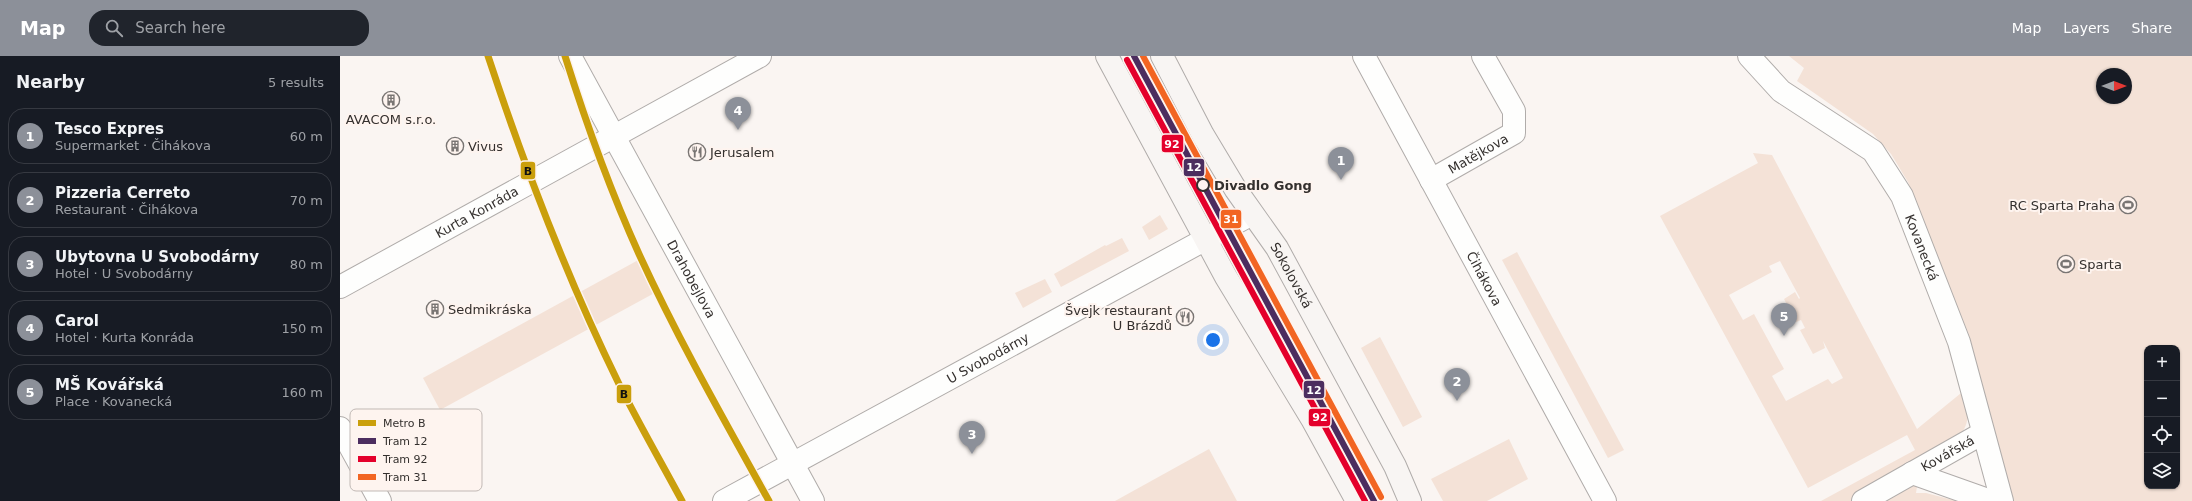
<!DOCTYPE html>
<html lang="en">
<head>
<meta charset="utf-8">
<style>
  body { margin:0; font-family:"DejaVu Sans",sans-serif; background:#20242c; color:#f1f3f6 }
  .controls { position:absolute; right:12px; bottom:12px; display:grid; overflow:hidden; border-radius:8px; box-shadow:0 1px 3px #0004 }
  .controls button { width:36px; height:36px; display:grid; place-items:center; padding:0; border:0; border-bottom:1px solid #363941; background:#171b24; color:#f1f3f6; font:20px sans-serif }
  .compass { position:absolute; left:1756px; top:12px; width:36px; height:36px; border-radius:50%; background:#171b24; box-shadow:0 1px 3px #0004; rotate:90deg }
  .you { position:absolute; left:873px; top:284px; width:14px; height:14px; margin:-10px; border:3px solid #fff; border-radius:50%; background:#1a73e8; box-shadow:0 0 0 6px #1a73e833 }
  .badge { display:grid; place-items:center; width:26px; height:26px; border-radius:50%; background:#8c9099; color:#fff; font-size:13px; font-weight:700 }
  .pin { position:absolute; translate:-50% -33px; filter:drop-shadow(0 1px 2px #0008) }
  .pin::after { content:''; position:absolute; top:21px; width:14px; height:12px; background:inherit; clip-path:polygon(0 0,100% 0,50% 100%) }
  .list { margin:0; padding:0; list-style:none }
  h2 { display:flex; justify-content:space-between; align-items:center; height:52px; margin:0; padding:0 16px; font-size:17px }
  h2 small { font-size:13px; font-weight:400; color:#9ea1a6 }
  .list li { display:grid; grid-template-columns:26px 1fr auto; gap:12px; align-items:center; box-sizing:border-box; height:56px; margin:0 8px 8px; padding:0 8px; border:1px solid #363941; border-radius:16px }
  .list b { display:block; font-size:15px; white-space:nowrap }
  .list p { margin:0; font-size:13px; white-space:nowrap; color:#9ea1a6 }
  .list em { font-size:13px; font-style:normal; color:#9ea1a6 }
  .icon { flex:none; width:22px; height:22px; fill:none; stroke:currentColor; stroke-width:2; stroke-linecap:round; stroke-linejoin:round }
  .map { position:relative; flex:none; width:1852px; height:445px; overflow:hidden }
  header { display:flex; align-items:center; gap:24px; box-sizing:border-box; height:56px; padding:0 20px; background:#8c9099; color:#fff }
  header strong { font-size:19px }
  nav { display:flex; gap:22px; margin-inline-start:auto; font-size:14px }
  .search { width:280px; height:36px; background:#20242c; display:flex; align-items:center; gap:10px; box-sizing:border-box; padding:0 14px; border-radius:16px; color:#9ea1a6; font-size:15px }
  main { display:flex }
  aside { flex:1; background:#171b24 }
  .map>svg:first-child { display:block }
  .green { fill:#f4e2d7; fill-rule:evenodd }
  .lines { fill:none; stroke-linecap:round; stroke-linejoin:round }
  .street-casing { stroke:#b0acaa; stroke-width:24 }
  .secondary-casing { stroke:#b0acaa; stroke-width:24 }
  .street { stroke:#fefefd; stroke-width:22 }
  .secondary { stroke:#f8f5f3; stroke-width:22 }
  .tram-1-casing { stroke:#fef4ef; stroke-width:9 }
  .tram-2-casing { stroke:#fef4ef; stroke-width:9 }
  .tram-3-casing { stroke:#fef4ef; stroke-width:9 }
  .tram-1 { stroke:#4c2d5f; stroke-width:6 }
  .tram-2 { stroke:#e4002b; stroke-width:6 }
  .tram-3 { stroke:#f26522; stroke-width:6 }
  .metro-1-casing { stroke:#fef4ef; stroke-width:10 }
  .metro-1 { stroke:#ca9f0c; stroke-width:7 }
  .stop-dot { fill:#fef4ef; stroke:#34302e; stroke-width:2 }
  .labels { text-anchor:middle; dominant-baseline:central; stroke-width:4; stroke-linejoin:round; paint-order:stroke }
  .poi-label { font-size:13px; fill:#34302e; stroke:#fef4ef; text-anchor:start }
  .street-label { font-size:13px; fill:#34302e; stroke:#fef4ef }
  .stop-label { font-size:13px; font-weight:bold; fill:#34302e; stroke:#fef4ef; text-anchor:start }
  .key { fill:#fef4ef; stroke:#c1b9b5; stroke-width:1 }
  .key-label { font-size:11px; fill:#34302e }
  .line-badge { stroke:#fef4ef; stroke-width:1.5 }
  .badge-label { font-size:11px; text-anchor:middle; font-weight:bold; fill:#fff }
  .pale-badge-label { font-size:11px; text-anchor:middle; font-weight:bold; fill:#111 }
</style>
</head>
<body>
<header>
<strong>Map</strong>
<div class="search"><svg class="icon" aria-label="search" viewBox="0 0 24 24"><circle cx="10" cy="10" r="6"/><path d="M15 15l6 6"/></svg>Search here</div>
<nav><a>Map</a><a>Layers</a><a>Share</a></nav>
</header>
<main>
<aside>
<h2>Nearby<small>5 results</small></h2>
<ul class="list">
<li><span class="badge">1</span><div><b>Tesco Expres</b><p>Supermarket · Čihákova</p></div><em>60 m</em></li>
<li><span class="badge">2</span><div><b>Pizzeria Cerreto</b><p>Restaurant · Čihákova</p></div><em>70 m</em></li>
<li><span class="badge">3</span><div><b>Ubytovna U Svobodárny</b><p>Hotel · U Svobodárny</p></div><em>80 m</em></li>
<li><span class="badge">4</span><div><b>Carol</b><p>Hotel · Kurta Konráda</p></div><em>150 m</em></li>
<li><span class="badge">5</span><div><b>MŠ Kovářská</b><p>Place · Kovanecká</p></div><em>160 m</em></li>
</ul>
</aside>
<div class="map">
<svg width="1852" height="445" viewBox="0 0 1852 445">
  <rect width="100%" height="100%" fill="#faf5f2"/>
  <g class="green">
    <path d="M 1449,0 L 1852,0 L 1852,445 L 1674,445 L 1628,277 L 1568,126 L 1551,98 L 1533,78 L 1457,25 L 1464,12 ZM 1762,18 L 1786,18 L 1786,42 L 1762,42 ZM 1807,292 L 1837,292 L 1837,430 L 1807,430 Z"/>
    <path d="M 1413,97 L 1432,99 L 1577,373 L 1626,333 C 1635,379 1617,385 1581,406 L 1576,437 L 1586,437 L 1617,445 L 1481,445 L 1575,394 L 1567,379 L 1468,432 L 1320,160 L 1418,107 ZM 1440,205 L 1460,242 L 1459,243 L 1455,236 L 1444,243 L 1456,266 L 1461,264 L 1465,272 L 1460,274 L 1473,298 L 1485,292 L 1483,285 L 1503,322 L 1492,328 L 1488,323 L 1446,345 L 1432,320 L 1444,313 L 1414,258 L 1403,264 L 1389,239 L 1432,216 L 1429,210 Z"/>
    <polygon points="820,159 828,173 809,184 802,171"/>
    <polygon points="782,182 789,195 721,231 714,218 765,189 766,190"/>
    <polygon points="1177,196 1284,394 1268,402 1162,204"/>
    <polygon points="302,202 320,234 100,354 83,322"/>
    <polygon points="705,223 712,236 683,252 675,237"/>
    <polygon points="1040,281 1082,361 1063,371 1021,292"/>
    <polygon points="1169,383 1188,423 1147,445 1103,445 1091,423"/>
    <polygon points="869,393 897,445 775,445"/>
  </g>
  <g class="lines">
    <defs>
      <g id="street">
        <path id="s1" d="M 230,0 L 473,445"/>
        <path id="s2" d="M 1024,0 L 1265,445"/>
        <path id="s3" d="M 1409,0 L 1441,35 L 1533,95 L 1562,140 L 1619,286 L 1662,445"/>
        <path id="s4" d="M 1091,124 L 1174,77 L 1174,55 L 1143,0"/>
        <path id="s5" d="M 0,231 L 420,0"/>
        <polyline points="0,372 40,445"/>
        <polyline points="1572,417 1651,445"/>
        <path id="s6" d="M 384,445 L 912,158"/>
        <path id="s7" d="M 1523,445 L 1643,377"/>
      </g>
      <g id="secondary">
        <polyline points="767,0 886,221 972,363 1017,445"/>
        <path id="s8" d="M 822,0 L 863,79 L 896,134 L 937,192 L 1055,410 L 1070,445"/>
      </g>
    </defs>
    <use href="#street" class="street-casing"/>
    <use href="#secondary" class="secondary-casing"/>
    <use href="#street" class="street"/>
    <use href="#secondary" class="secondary"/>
    <defs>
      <polyline id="tram-1" points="794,0 1034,445"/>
      <polyline id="tram-2" points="787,4 1025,445"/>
      <polyline id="tram-3" points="803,0 1041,441"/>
    </defs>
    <use href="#tram-1" class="tram-1-casing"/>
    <use href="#tram-2" class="tram-2-casing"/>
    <use href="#tram-3" class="tram-3-casing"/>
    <use href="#tram-1" class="tram-1"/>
    <use href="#tram-2" class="tram-2"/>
    <use href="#tram-3" class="tram-3"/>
    <defs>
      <g id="metro-1">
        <path d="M 148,0 C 185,112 227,222 279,328 C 299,368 321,406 342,445"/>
        <path d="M 225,0 C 246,67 270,134 299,198 C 338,283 384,364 429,445"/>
      </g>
    </defs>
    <use href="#metro-1" class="metro-1-casing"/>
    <use href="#metro-1" class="metro-1"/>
  </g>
  <defs>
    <symbol id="building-ring" viewBox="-11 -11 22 22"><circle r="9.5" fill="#fef4ef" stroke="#797573" stroke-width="1.5"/><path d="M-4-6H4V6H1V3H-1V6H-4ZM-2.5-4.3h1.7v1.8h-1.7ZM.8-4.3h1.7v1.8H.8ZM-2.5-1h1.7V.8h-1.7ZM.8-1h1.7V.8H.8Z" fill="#797573"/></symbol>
    <symbol id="restaurant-ring" viewBox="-11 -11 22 22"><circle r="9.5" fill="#fef4ef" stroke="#797573" stroke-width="1.5"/><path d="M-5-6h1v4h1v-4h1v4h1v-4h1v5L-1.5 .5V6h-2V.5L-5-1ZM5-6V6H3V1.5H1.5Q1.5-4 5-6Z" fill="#797573"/></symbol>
    <symbol id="stadium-ring" viewBox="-11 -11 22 22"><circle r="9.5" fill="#fef4ef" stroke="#797573" stroke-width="1.5"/><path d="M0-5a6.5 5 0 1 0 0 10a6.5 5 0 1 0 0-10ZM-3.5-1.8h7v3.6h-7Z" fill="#797573"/></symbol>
  </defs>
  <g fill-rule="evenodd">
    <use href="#building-ring" x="41" y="34" width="20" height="20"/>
    <use href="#building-ring" x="105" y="80" width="20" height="20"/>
    <use href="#restaurant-ring" x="347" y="86" width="20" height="20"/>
    <use href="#stadium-ring" x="1778" y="139" width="20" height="20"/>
    <use href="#stadium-ring" x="1716" y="198" width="20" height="20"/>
    <use href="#building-ring" x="85" y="243" width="20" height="20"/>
    <use href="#restaurant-ring" x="835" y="251" width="20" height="20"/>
  </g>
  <circle class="stop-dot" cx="863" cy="129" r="6"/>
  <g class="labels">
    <g class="poi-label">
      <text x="51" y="63" text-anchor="middle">AVACOM s.r.o.</text>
      <text x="128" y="90">Vivus</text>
      <text x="370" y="96">Jerusalem</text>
      <text x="1775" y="149" text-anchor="end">RC Sparta Praha</text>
      <text x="1739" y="208">Sparta</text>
      <text x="108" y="253">Sedmikráska</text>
      <text x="832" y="254" text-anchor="end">Švejk restaurant<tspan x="832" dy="15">U Brázdů</tspan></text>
    </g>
    <g class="street-label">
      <text stroke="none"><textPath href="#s4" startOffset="54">Matějkova</textPath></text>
      <text stroke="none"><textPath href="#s5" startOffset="156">Kurta Konráda</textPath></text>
      <text stroke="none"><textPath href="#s3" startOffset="266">Kovanecká</textPath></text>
      <text stroke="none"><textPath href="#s8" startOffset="255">Sokolovská</textPath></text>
      <text stroke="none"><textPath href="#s1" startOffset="254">Drahobejlova</textPath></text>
      <text stroke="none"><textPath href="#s2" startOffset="253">Čihákova</textPath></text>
      <text stroke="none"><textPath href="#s6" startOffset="300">U Svobodárny</textPath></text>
      <text stroke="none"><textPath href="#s7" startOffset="97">Kovářská</textPath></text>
    </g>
    <g class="stop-label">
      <text x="874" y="129">Divadlo Gong</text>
    </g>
  </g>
  <rect x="10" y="353" width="132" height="82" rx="6" class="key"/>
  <rect x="18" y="364" width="18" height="6" fill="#ca9f0c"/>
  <rect x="18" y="382" width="18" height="6" fill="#4c2d5f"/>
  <rect x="18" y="400" width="18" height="6" fill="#e4002b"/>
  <rect x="18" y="418" width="18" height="6" fill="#f26522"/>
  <g class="key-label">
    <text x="43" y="371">Metro B</text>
    <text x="43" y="389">Tram 12</text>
    <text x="43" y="407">Tram 92</text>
    <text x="43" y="425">Tram 31</text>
  </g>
  <g class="line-badge">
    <rect x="821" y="78" width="23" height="19" rx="4" fill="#e4002b"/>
    <rect x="843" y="102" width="22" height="19" rx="4" fill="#4c2d5f"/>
    <rect x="180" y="105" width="16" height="19" rx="4" fill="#ca9f0c"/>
    <rect x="880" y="153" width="22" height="20" rx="4" fill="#f26522"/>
    <rect x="963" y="324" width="22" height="19" rx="4" fill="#4c2d5f"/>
    <rect x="276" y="328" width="16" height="20" rx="4" fill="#ca9f0c"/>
    <rect x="968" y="352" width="23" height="19" rx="4" fill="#e4002b"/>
  </g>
  <g class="badge-label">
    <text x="832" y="92">92</text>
    <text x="854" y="115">12</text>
    <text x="891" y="167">31</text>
    <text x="974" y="338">12</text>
    <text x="980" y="365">92</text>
  </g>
  <g class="pale-badge-label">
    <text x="188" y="119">B</text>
    <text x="284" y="342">B</text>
  </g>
</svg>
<div class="controls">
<button>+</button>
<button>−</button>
<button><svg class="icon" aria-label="locate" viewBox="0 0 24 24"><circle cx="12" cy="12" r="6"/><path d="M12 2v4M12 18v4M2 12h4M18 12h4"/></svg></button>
<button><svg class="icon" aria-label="layers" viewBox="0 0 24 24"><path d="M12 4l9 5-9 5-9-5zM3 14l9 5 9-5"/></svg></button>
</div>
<svg class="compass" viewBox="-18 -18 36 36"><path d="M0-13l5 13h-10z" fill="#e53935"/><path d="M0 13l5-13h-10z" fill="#9ea1a6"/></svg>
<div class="you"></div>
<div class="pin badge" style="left:1001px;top:124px">1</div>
<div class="pin badge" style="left:1117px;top:345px">2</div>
<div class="pin badge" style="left:632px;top:398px">3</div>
<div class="pin badge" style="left:398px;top:74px">4</div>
<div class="pin badge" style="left:1444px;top:280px">5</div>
</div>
</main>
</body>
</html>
